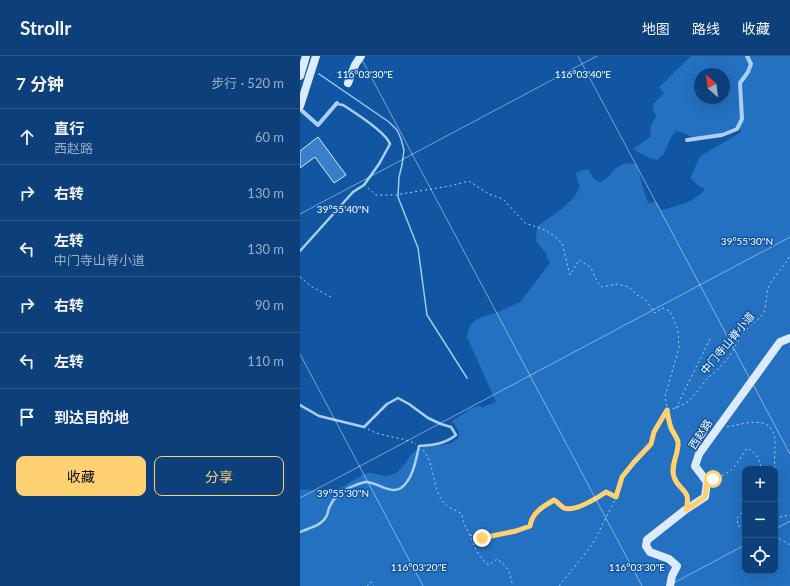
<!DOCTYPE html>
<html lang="zh">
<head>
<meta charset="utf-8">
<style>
  body { margin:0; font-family:Lato,"Noto Sans SC",sans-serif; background:#1b4b81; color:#f1f3f6 }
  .controls { position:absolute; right:12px; bottom:12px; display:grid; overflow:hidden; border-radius:8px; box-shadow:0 4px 16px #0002 }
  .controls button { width:36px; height:36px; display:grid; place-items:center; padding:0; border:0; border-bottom:1px solid #2d598b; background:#0d407a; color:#f1f3f6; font:20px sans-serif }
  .compass { position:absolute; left:394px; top:12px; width:36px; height:36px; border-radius:50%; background:#0d407a; box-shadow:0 4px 16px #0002; rotate:332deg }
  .stop { position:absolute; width:12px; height:12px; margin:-9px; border:3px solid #ffd170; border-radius:50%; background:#fff }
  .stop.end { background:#ffd170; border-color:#fff; box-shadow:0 1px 4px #0008 }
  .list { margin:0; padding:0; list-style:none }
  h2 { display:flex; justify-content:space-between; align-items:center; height:52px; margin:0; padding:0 16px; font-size:17px }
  h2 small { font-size:13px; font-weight:400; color:#9aafc7 }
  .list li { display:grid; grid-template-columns:26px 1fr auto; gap:12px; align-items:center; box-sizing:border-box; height:56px; padding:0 16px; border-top:1px solid #2d598b }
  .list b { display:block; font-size:15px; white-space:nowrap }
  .list p { margin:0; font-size:13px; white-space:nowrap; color:#9aafc7 }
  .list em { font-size:13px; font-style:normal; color:#9aafc7 }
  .actions { display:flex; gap:8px; padding:12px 16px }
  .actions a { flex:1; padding:9px 0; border:1px solid #ffd170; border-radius:8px; text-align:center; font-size:14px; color:#ffd170 }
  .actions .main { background:#ffd170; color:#111 }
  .icon { flex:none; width:22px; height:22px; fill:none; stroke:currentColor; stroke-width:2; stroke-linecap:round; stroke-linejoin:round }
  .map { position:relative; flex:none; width:490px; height:530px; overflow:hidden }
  header { display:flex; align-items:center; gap:24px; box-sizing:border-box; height:56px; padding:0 20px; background:#0d407a; border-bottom:1px solid #2d598b }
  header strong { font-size:19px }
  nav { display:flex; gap:22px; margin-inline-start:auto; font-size:14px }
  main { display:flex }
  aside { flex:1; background:#0d407a }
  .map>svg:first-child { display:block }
  .green { fill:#2470c1; fill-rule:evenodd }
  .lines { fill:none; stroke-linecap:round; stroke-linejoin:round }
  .stream { stroke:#9dcbf8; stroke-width:1.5 }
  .building { fill:#3a7fc9; stroke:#d5e9fe }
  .path { stroke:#abcff5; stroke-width:1; stroke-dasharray:2 3; stroke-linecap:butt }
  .lane { stroke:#abcff5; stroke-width:2.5 }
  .street { stroke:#abcff5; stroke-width:4 }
  .secondary { stroke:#dcecfe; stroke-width:8 }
  .route { stroke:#ffd170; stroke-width:5 }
  .ticks { fill:none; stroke:#fff; stroke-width:1; stroke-opacity:0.45 }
  .labels { text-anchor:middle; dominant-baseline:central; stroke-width:3; stroke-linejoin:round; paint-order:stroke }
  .street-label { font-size:11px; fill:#fff; stroke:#1156a3 }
  .ticks-label { font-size:10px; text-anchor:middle; fill:#fff; stroke:#1156a3; stroke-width:3; stroke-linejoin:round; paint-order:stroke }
</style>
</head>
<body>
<header>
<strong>Strollr</strong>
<nav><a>地图</a><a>路线</a><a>收藏</a></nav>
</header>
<main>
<aside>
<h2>7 分钟<small>步行 · 520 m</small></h2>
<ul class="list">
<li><svg class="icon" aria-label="ahead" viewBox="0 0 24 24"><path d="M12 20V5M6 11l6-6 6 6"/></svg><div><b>直行</b><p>西赵路</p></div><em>60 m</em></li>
<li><svg class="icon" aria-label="right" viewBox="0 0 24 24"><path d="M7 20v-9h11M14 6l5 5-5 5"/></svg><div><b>右转</b></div><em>130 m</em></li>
<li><svg class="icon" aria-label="left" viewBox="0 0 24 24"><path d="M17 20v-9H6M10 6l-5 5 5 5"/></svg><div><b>左转</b><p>中门寺山脊小道</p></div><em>130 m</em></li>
<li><svg class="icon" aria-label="right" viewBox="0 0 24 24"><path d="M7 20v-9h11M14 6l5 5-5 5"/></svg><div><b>右转</b></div><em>90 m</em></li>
<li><svg class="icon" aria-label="left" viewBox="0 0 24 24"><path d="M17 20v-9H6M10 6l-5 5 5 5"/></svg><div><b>左转</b></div><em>110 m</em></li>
<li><svg class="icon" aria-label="arrive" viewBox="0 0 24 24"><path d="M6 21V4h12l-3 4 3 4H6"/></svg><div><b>到达目的地</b></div></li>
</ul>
<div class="actions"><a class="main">收藏</a><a>分享</a></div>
</aside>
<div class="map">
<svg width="490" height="530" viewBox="0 0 490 530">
  <rect width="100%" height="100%" fill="#1156a3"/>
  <path class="green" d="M 391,0 L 490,0 L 490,530 L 0,530 L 0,434 C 12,434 29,435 40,432 C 48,429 61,418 67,417 C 76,416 85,423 94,418 C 105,413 108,397 120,392 C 133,387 175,393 152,365 L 172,352 L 178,350 L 183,351 L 196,346 L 167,281 L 169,271 L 174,265 L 182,261 L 196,257 L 220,246 L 250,207 L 245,196 L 236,185 L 237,171 C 252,159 272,149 280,131 L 276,119 L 277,116 L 288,113 L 294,123 L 299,126 C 309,125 313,110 324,108 C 328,107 333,108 337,108 L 342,129 L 348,147 L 357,146 L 361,154 C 377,150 394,147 405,133 L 399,130 L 390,122 C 395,114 396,105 402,99 L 440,77 L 441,73 L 438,71 C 426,72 416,82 405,83 C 395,85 386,76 376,75 C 366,85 369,96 357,104 L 349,102 L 333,93 L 350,81 L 351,69 L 356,60 L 353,53 L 354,47 L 364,37 L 359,31 ZM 400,18 L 424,18 L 424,42 L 400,42 ZM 445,413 L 475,413 L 475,515 L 445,515 Z"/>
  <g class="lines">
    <polyline class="stream" points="19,18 89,66 97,74 101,83 104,94 102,109 99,121 98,141 118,192 127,259 167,322"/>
  </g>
  <polygon class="building" points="18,81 46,119 34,127 15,101 0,112 0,95"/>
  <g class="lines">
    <g class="path">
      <polyline points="68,132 76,139 95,139 150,130 169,125 189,138 203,143 225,167 245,174 254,180 262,187 270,219 279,204 291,212 298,227 302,231 316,228 329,231 337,239 345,243 355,257 362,252 370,255 378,274 379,292 365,340 371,372 378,385 378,391 373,414 374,420 377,427 385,435 388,444"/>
      <polyline points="0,221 12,231 33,242"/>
      <polyline points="376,352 410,283"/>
      <path d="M 427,371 C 443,368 474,357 475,385 C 475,394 474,404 475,413"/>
      <path d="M 68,373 C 83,382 101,380 116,388"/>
      <path d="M 123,394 C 136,409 131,434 146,449 C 149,452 158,455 162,458 C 163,470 168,473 171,482 C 175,493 179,502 189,509 L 197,503 C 210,512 209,516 213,530"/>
      <polyline points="475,416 475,417"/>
      <path d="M 413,424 C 417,420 423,420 427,417 C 437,411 440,401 447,392 C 456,397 460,403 461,413"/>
      <polyline points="445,453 437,462 438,470 445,472"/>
      <polyline points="475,462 490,459"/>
      <path d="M 170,479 L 176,482 L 190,481 L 230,470 C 233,457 242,451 254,444 C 258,446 260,450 264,452 C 275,456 297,442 306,436 L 316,441"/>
      <polyline points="475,480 490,489"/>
      <polyline points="67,530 71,526 74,530"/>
      <path d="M 259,530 L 292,489 L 317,440 L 322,421 L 335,405 L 351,388 L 354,376 L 367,354 C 393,349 393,338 409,321 C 416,315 423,309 428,302 C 435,293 439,280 447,273 C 452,267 460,264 464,256 C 467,248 465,236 471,226 C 477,217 486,209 490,199"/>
    </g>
    <g class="lane">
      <path d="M 0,195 L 53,136 L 64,129 L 79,108 L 90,88 C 86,76 54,56 43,49 L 37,48"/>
      <path d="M 0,349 L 19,360 L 64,371 L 87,348 L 98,342 L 109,348 L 128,362 L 141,368 L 151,371 L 156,379 C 145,388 133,389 119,390 C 116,404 113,423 101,432 C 90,439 76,425 65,426 C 61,427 55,429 51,431 C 41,435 33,442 29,452 C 28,455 28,458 26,461 C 21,470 9,472 0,476"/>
    </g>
    <g class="street">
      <polyline points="0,53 18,69 37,47"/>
      <polyline points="387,84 422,79 437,73 442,63 440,27 448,16 451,8 447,0"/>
    </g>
    <g class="secondary">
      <polyline points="0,20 6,0"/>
      <polyline points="48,27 55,9 61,0"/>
      <polyline points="0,50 16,0"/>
      <polyline points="370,530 372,520 377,510 369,503 350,496 346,490 347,484 385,454 405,441 407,426 395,410 399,398 480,286 490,282"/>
    </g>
  </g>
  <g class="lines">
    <path class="route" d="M 182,482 L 216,475 L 230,470 C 232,457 242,451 254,444 C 258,446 260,450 264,452 C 275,456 297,442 306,436 L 316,441 L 322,421 L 335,405 L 351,388 L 354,376 L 367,354 C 368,360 369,366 371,372 C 373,377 377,381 378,386 C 379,398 370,409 374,421 C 379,436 392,432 386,454 L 405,441 L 407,426 L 413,423"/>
  </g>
  <path class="ticks" d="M 60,0 L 342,530M 278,0 L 490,398M 0,158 L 297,0M 0,298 L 123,530M 0,442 L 490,181M 475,473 L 490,465M 368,530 L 445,489"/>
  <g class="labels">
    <g class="street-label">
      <text transform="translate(427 287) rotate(-50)">中门寺山脊小道</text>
      <text transform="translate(400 378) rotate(-57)">西赵路</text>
    </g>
  </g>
  <g class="ticks-label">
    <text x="65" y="22">116°03'30"E</text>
    <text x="283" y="22">116°03'40"E</text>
    <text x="43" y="157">39°55'40"N</text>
    <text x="447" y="189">39°55'30"N</text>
    <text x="43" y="441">39°55'30"N</text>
    <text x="119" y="515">116°03'20"E</text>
    <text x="337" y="515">116°03'30"E</text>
  </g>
</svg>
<div class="controls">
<button>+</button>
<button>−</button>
<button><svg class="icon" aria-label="locate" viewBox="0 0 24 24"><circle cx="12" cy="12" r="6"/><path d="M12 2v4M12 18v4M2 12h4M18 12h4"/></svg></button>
</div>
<svg class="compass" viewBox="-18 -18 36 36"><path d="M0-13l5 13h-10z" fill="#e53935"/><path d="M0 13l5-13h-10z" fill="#9aafc7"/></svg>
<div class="stop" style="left:413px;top:423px"></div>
<div class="stop end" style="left:182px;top:482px"></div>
</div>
</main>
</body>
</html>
